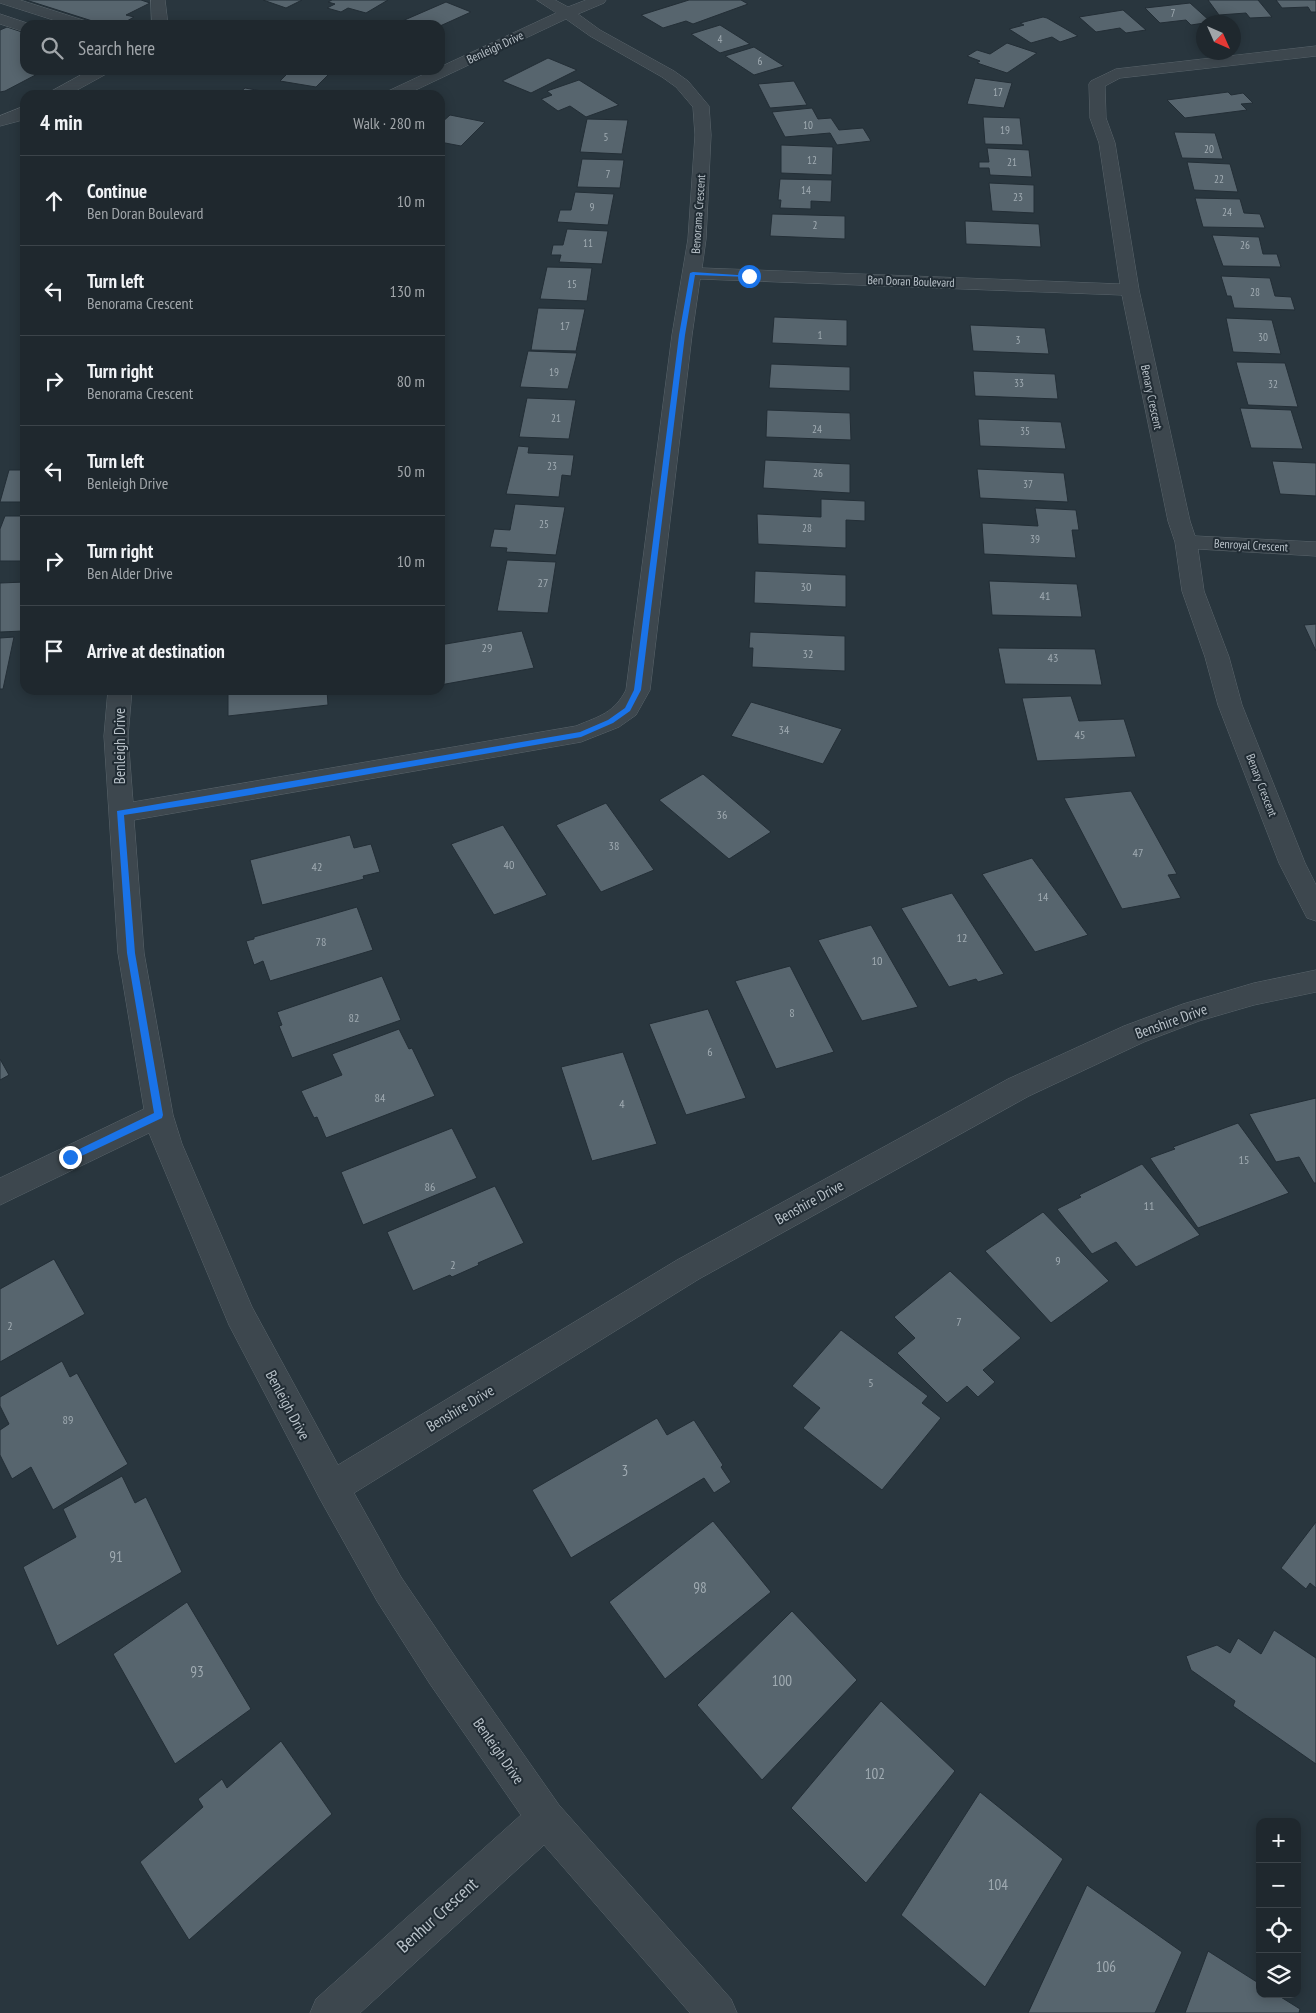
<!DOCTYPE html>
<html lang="en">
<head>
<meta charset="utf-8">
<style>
  body { margin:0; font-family:"PT Sans Narrow",sans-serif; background:#2c343a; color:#f1f3f6 }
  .controls { position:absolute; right:15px; bottom:15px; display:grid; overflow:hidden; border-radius:10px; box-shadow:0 2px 12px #0003 }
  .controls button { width:45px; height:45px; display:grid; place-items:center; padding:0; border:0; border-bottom:1px solid #3c444a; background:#1f282e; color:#f1f3f6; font:25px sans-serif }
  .compass { position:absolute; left:1196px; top:15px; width:45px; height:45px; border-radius:50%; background:#1f282e; box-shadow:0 2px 12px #0003; rotate:135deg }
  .stop { position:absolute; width:15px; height:15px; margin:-11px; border:4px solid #1a73e8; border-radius:50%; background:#fff }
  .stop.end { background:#1a73e8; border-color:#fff; box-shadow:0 1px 5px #0008 }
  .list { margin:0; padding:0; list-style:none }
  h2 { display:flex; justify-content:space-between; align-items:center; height:65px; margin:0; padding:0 20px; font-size:21px }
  h2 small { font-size:16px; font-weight:400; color:#a1a6aa }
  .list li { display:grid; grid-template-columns:32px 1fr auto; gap:15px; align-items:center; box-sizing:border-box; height:90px; padding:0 20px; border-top:1px solid #3c444a }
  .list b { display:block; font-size:19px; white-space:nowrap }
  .list p { margin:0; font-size:16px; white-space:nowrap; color:#a1a6aa }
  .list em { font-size:16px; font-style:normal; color:#a1a6aa }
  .icon { flex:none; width:28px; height:28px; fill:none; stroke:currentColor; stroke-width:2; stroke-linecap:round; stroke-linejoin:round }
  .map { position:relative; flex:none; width:1316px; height:2013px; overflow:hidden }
  .search { position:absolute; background:#1f282e; box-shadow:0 2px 12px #0003; left:20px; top:20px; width:425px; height:55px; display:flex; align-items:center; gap:12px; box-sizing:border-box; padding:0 18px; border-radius:15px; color:#a1a6aa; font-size:19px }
  .panel { position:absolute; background:#1f282e; box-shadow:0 2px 12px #0003; left:20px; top:90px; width:425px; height:605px; border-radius:15px }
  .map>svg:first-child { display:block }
  .building { fill:#57656e; stroke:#232e36 }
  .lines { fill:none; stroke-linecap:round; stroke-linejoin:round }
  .minor-casing { stroke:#5a656c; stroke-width:1 }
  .minor { fill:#3d474e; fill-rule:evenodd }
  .route { fill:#1a73e8 }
  .labels { text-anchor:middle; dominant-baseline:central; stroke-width:4; stroke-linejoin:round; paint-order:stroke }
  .far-number-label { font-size:11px; fill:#a0abb2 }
  .far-street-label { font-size:12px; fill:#b9c2c9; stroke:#212c34 }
  .number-label { font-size:12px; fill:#a0abb2 }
  .street-label { font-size:15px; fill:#b9c2c9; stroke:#212c34 }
  .near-number-label { font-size:15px; fill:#a0abb2 }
  .near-street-label { font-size:18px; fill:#b9c2c9; stroke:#212c34 }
</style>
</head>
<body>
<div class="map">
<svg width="1316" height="2013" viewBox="0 0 1316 2013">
  <rect width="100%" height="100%" fill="#29363e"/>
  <g class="building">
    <polygon points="26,0 141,0 150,3 126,15 134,17 120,25 105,25"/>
    <polygon points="263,0 302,0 286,8"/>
    <polygon points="332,0 388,0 366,13 348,8 341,12 327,8 335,4 328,2"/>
    <polygon points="689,0 741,0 748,4 693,24 686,21 663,28 641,15"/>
    <polygon points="1208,0 1258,0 1272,17 1250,18 1246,13 1219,15"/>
    <polygon points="1276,0 1316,0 1316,12 1311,12 1308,7 1282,8"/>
    <polygon points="446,2 471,12 440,26 393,25"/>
    <polygon points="1190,3 1211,22 1191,25 1186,20 1160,23 1145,8"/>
    <polygon points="1123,10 1146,30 1126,33 1120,28 1096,32 1079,17"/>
    <polygon points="1043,17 1047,18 1078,36 1060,42 1052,37 1031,43 1009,29 1024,25 1020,23"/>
    <polygon points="720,25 750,44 720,53 691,34"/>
    <polygon points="7,27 25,33 25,70 45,70 5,91 0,92 0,30"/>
    <polygon points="1007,43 1037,53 1007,73 977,63 980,61 967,56 977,50 990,54"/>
    <polygon points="754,47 784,66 754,75 725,56"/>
    <polygon points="548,58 577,70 531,93 502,81"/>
    <polygon points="291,70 333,70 316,87 280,81"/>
    <polygon points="975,78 1012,83 1004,108 967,104"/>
    <polygon points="579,80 619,105 586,117 570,106 558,111 541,99 552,95 547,91"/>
    <polygon points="794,81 807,105 770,108 758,84"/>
    <polygon points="245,88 278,94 237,95"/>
    <polygon points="1228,92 1231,95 1243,93 1253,103 1241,104 1247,110 1185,118 1167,100"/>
    <polygon points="812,108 818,119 831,118 839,130 863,128 871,141 837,145 830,133 785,137 772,112"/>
    <polygon points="450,115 485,122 461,146 440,142 440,124"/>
    <polygon points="983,117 1020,118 1023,145 985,144"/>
    <polygon points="587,119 628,120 622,154 580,152"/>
    <polygon points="1174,132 1215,133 1223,159 1182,158"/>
    <polygon points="781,145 833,147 832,175 781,173"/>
    <polygon points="987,148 1029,150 1032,177 990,175 989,168 979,168 979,162 989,162"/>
    <polygon points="582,159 624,160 620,188 577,187"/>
    <polygon points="1187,162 1230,164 1238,192 1194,190"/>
    <polygon points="780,179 832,180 831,202 811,201 811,209 780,208 781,200 778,200"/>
    <polygon points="989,183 1034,185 1034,213 992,211"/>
    <polygon points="575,192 614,194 608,225 557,222 560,210 571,210"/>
    <polygon points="1195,198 1240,199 1244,213 1260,214 1265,228 1203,227"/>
    <polygon points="772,214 845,216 845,239 770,236"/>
    <polygon points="965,221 1039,224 1041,247 966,244"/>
    <polygon points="567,229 608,231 602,264 559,262 561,255 551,255 553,245 563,245"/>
    <polygon points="1212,235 1259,237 1263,254 1277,254 1281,267 1223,266"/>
    <polygon points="547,267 592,268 587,301 540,299"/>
    <polygon points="1221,276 1270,278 1275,296 1291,297 1295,310 1234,308 1231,296 1227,296"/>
    <polygon points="538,308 585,309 576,351 531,350"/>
    <polygon points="774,317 847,320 847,346 772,343"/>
    <polygon points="1226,318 1272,320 1281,354 1233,352"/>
    <polygon points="970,325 1045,328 1049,354 973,351"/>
    <polygon points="528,351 577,353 568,389 520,387"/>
    <polygon points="1236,362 1285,363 1298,407 1248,405"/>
    <polygon points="771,364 850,367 850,391 769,388"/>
    <polygon points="973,371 1055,374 1058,399 975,396"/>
    <polygon points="527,398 576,400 569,439 519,437"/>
    <polygon points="1240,408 1291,410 1303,449 1251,448"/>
    <polygon points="767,410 850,413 851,440 766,437"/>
    <polygon points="978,419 1061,422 1066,449 980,446"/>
    <polygon points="518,446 529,447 528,453 574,455 571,476 562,475 559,497 506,494"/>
    <polygon points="765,460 850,464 850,493 763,488"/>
    <polygon points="1272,461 1316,463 1316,496 1280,494"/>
    <polygon points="977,469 1064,473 1068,502 980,498"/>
    <polygon points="9,470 25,470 25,502 0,502"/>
    <polygon points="821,499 865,501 865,521 846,520 846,548 758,544 757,514 821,517"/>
    <polygon points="515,504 565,507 556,555 506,552 507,548 490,547 494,529 510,530"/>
    <polygon points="1035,508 1076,510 1079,530 1072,530 1076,558 984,554 982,523 1038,526"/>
    <polygon points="5,516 25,516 25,561 0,561 0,529"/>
    <polygon points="507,560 556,562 548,613 497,611"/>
    <polygon points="755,571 846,575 846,607 754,603"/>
    <polygon points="989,581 1077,584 1082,617 992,615"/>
    <polygon points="25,582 23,631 0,632 0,583"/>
    <polygon points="1316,624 1316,651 1304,625"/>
    <polygon points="522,631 534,668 440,685 440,645"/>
    <polygon points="750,632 845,636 845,671 752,667 753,648 749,648"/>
    <polygon points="14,637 3,689 0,689 0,638"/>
    <polygon points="998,648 1095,649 1102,685 1005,684"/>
    <polygon points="228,690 327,690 328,705 228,716"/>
    <polygon points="1071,696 1079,721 1124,719 1136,757 1037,761 1022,698"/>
    <polygon points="751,702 842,729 823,764 731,736"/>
    <polygon points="703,774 771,832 729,859 659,800"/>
    <polygon points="1131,791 1177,874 1168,875 1181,898 1122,909 1064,798"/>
    <polygon points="606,803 654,870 601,892 556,825"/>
    <polygon points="503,825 547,895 494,915 451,844"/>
    <polygon points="350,835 354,848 371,844 380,872 363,876 364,879 262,905 250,860"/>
    <polygon points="1032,858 1088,935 1035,952 982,874"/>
    <polygon points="952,893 1004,974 978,982 976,979 949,987 901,908"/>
    <polygon points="357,907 373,950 270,981 263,961 254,965 246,941 254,939 254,937"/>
    <polygon points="871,925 918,1007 862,1021 818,940"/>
    <polygon points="790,966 834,1052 776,1069 735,981"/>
    <polygon points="382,976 401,1020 292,1058 279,1026 282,1025 277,1012"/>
    <polygon points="708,1009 746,1098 686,1115 649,1024"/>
    <polygon points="399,1029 409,1049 412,1048 435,1096 326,1138 317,1117 314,1118 301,1091 342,1075 332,1054"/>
    <polygon points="623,1052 657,1144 592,1161 561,1067"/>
    <polygon points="0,1059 9,1075 0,1080"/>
    <polygon points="1316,1098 1316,1183 1314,1183 1299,1157 1276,1162 1249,1114"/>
    <polygon points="1238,1123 1289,1193 1198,1228 1150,1158 1175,1149 1173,1147"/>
    <polygon points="452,1128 477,1178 363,1225 341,1172"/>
    <polygon points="1142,1164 1200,1235 1136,1267 1116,1242 1092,1254 1057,1209 1081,1197 1079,1195"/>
    <polygon points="495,1186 524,1243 478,1263 479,1265 452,1277 450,1275 413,1291 387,1232"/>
    <polygon points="1043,1212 1109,1281 1051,1323 985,1251"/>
    <polygon points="54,1259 85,1314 0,1362 0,1289"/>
    <polygon points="950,1271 1021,1338 983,1370 995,1382 978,1397 967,1386 947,1403 897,1353 915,1338 894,1317"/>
    <polygon points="841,1330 928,1396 922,1403 941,1418 882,1490 803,1428 820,1408 792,1386"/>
    <polygon points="62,1361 70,1377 77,1373 128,1464 53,1510 31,1467 12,1479 0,1455 0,1430 9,1424 0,1406 0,1397"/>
    <polygon points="657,1418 667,1435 694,1420 723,1465 721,1467 731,1482 714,1493 704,1478 571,1558 532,1490"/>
    <polygon points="122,1476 135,1503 146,1497 182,1572 57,1646 23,1567 76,1537 63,1509"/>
    <polygon points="713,1521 771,1592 665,1679 609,1602"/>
    <polygon points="1316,1522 1316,1588 1310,1583 1306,1589 1281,1568"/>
    <polygon points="187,1602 251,1709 175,1764 113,1654"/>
    <polygon points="792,1611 857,1680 762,1780 697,1705"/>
    <polygon points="1274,1630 1316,1658 1316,1764 1233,1706 1235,1701 1191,1670 1186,1656 1217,1645 1230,1653 1238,1638 1261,1654"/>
    <polygon points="881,1701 955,1771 866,1883 791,1808"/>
    <polygon points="281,1741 332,1814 189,1940 140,1862 203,1807 198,1799 222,1779 227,1788"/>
    <polygon points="980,1792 1063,1859 985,1987 901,1915"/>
    <polygon points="1087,1885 1182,1952 1155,2013 1028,2013"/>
    <polygon points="1208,1951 1260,1984 1260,1994 1276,1994 1300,2009 1299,2013 1185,2013"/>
  </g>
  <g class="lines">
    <defs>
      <g id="minor">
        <polygon points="0,0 20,0 89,22 92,25 69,25 0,3"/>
        <polygon points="151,0 165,0 168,25 152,25"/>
        <path d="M 537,0 L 555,0 L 568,7 L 586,0 L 606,0 L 604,3 L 578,14 L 600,30 L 674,71 L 688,81 L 709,106 L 711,135 L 706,239 L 702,268 L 1120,284 L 1099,143 L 1090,118 L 1089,84 L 1091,81 L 1116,69 L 1316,46 L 1316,56 L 1120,78 L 1105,86 L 1106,118 L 1115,143 L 1139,290 L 1190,521 L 1195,536 L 1316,542 L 1316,556 L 1198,549 L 1204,591 L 1229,657 L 1242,705 L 1305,863 L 1316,885 L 1316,921 L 1307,918 L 1279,863 L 1218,705 L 1205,657 L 1182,591 L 1175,542 L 1168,521 L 1122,295 L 700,279 L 692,335 L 650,690 L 636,715 L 619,727 L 581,742 L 134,820 L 144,953 L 173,1115 L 182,1144 L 252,1307 L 338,1465 L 677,1260 L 1008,1079 L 1124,1026 L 1183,1004 L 1254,983 L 1316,970 L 1316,992 L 1254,1005 L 1199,1021 L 1144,1042 L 1029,1096 L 699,1279 L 354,1493 L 401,1577 L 456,1658 L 559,1805 L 731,1999 L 737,2013 L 690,2013 L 544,1845 L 360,2013 L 310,2013 L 316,1999 L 521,1815 L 430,1684 L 377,1601 L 320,1499 L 229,1325 L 149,1133 L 0,1205 L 0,1178 L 144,1109 L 118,953 L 104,736 L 108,690 L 132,690 L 128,736 L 133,802 L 576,726 C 600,716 614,713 626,690 L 672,335 L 688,239 L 695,135 L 693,107 L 676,87 L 662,77 L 590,36 L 566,19 L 405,95 L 384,95 L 386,92 L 433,70 L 440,70 L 440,67 L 556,13 Z"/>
        <polygon points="0,14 30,24 31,25 25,25 25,32 0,24"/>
        <polygon points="90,70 110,70 108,73 68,95 48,95 50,92"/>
        <polygon points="25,106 25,118 19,121 0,126 0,116"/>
      </g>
    </defs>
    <use href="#minor" class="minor-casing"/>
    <use href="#minor" class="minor"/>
  </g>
  <polygon class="route" points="693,272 752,276 749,277 695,275 685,335 641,690 630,711 613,723 581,737 221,800 124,815 135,953 163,1115 162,1118 73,1160 67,1160 67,1155 154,1113 127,953 117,811 580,732 608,720 625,708 634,690 679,335 690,273"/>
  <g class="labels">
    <g class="far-number-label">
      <text x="1173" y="13">7</text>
      <text x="720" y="39">4</text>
      <text x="760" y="61">6</text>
      <text x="998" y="92">17</text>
      <text x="808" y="125">10</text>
      <text x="1005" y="130">19</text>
      <text x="606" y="137">5</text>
      <text x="1209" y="149">20</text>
      <text x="812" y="160">12</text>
      <text x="1012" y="162">21</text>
      <text x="608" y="174">7</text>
      <text x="1219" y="179">22</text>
      <text x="806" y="190">14</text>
      <text x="1018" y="197">23</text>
      <text x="592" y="207">9</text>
      <text x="1227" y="212">24</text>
      <text x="815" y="225">2</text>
      <text x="588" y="243">11</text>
      <text x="1245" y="245">26</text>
      <text x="572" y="284">15</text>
      <text x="1255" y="292">28</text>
      <text x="565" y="326">17</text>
      <text x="820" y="335">1</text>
      <text x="1263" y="337">30</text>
      <text x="1018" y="340">3</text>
      <text x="554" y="372">19</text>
      <text x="1019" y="383">33</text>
      <text x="1273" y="384">32</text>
      <text x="556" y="418">21</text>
      <text x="817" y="429">24</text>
      <text x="1025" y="431">35</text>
      <text x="552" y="466">23</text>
      <text x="818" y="473">26</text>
      <text x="1028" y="484">37</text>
      <text x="544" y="524">25</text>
      <text x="807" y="528">28</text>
      <text x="1035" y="539">39</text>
    </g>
    <g class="far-street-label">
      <text transform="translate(495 47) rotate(-25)">Benleigh Drive</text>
      <text transform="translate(698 214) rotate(-86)">Benorama Crescent</text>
      <text transform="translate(911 281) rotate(2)">Ben Doran Boulevard</text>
      <text transform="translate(1152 397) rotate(78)">Benary Crescent</text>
      <text transform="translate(1251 545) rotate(3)">Benroyal Crescent</text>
      <text transform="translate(1262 785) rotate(69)">Benary Crescent</text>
    </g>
    <g class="number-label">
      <text x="543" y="582">27</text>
      <text x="806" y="586">30</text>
      <text x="1045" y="595">41</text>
      <text x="487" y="647">29</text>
      <text x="808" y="653">32</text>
      <text x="1053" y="657">43</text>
      <text x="784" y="729">34</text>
      <text x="1080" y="734">45</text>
      <text x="722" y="814">36</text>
      <text x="614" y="845">38</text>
      <text x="1138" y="852">47</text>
      <text x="509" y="864">40</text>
      <text x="317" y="866">42</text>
      <text x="1043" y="896">14</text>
      <text x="962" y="937">12</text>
      <text x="321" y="941">78</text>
      <text x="877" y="960">10</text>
      <text x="792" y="1012">8</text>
      <text x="354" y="1017">82</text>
      <text x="710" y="1051">6</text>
      <text x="380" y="1097">84</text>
      <text x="622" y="1103">4</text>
      <text x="1244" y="1159">15</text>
      <text x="430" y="1186">86</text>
      <text x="1149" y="1205">11</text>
      <text x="1058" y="1260">9</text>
      <text x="453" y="1264">2</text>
      <text x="959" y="1321">7</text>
      <text x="10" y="1325">2</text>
      <text x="871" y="1382">5</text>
      <text x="68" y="1419">89</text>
    </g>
    <g class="street-label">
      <text transform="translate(119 746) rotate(-90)">Benleigh Drive</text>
      <text transform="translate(1171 1021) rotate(-20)">Benshire Drive</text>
      <text transform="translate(809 1202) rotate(-29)">Benshire Drive</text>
      <text transform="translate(288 1405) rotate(62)">Benleigh Drive</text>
      <text transform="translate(460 1408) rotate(-31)">Benshire Drive</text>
      <text transform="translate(499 1751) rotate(55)">Benleigh Drive</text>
    </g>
    <g class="near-number-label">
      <text x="625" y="1470">3</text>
      <text x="116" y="1556">91</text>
      <text x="700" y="1587">98</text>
      <text x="197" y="1671">93</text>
      <text x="782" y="1680">100</text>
      <text x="875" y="1773">102</text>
      <text x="998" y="1884">104</text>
      <text x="1106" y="1966">106</text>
    </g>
    <g class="near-street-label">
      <text transform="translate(437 1915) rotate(-42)">Benhur Crescent</text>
    </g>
  </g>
</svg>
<div class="controls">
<button>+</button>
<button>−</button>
<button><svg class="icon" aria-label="locate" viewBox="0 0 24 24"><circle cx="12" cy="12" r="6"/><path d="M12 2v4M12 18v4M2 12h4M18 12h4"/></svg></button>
<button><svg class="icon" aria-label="layers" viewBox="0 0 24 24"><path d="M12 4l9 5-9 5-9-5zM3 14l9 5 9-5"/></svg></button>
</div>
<svg class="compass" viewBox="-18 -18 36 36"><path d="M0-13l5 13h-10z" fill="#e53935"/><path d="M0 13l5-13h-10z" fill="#a1a6aa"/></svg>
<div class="stop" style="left:749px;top:276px"></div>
<div class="stop end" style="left:70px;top:1157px"></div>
<div class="search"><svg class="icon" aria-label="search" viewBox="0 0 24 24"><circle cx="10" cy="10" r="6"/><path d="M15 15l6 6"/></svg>Search here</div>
<section class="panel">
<h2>4 min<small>Walk · 280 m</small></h2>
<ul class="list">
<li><svg class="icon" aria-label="ahead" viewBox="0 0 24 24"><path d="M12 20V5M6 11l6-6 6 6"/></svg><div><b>Continue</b><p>Ben Doran Boulevard</p></div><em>10 m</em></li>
<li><svg class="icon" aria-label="left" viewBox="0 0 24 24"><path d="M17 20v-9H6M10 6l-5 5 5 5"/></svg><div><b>Turn left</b><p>Benorama Crescent</p></div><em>130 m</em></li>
<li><svg class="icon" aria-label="right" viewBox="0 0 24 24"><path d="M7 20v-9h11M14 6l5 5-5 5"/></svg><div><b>Turn right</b><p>Benorama Crescent</p></div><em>80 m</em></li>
<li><svg class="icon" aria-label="left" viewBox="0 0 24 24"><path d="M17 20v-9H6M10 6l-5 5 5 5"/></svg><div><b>Turn left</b><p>Benleigh Drive</p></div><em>50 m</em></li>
<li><svg class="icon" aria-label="right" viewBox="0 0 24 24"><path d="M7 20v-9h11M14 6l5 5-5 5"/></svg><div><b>Turn right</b><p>Ben Alder Drive</p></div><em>10 m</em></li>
<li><svg class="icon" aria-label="arrive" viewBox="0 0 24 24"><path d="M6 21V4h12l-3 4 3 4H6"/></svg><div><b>Arrive at destination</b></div></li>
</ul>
</section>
</div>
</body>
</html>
